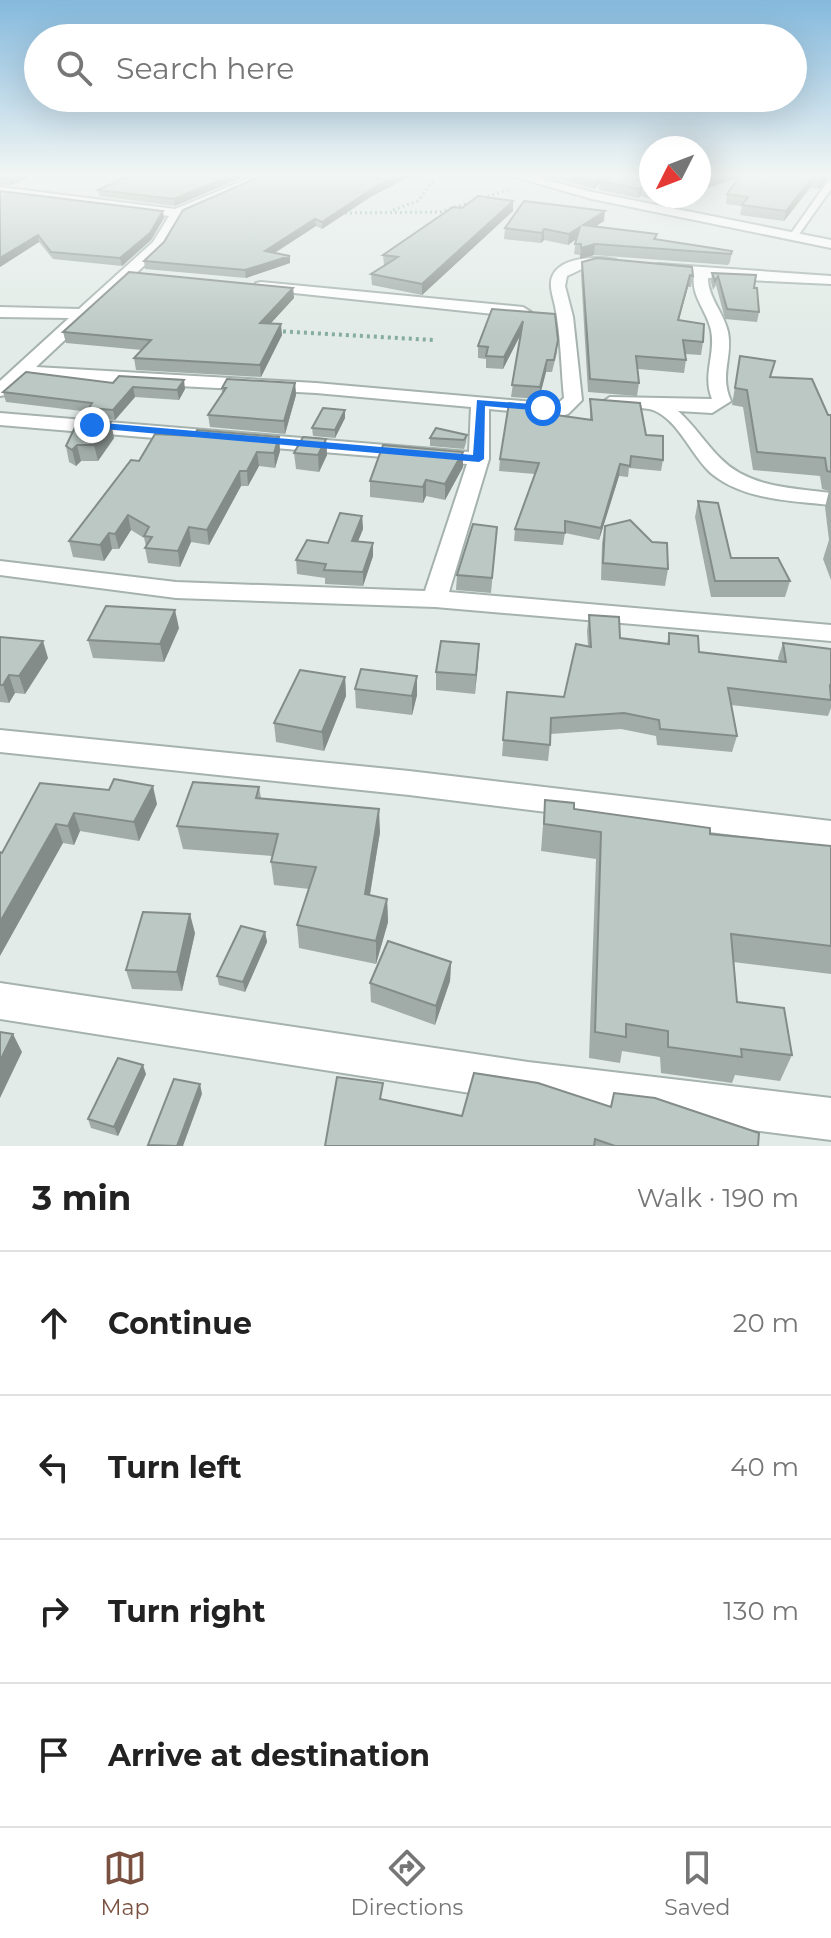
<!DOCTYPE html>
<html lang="en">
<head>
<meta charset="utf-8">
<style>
  body { margin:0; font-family:Montserrat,sans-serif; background:#f6f6f6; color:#222 }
  .compass { position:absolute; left:639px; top:136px; width:72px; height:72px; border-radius:50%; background:#fff; box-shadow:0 8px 32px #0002; rotate:228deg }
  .stop { position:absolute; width:24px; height:24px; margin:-18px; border:6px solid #1a73e8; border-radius:50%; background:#fff }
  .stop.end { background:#1a73e8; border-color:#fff; box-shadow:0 2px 8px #0008 }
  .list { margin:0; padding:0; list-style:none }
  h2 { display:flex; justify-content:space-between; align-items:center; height:104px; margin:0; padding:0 32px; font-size:34px }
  h2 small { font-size:26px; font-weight:400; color:#767676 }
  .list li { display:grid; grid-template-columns:52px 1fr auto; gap:24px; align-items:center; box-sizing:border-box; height:144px; padding:0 32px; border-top:2px solid #e0e0e0 }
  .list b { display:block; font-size:30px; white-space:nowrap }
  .list em { font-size:26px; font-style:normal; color:#767676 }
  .icon { flex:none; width:44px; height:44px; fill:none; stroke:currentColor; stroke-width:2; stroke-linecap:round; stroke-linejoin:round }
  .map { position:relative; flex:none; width:831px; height:1146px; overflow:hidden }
  .search { position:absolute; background:#fff; box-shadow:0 8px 32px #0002; left:24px; right:24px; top:24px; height:88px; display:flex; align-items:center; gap:20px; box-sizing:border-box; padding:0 28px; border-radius:44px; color:#767676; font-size:30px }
  .sheet { height:680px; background:#fff }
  nav { display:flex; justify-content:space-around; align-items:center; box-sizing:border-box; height:112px; border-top:2px solid #e0e0e0; background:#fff; font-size:22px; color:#767676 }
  nav a { display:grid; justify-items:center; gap:4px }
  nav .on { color:#7a5040 }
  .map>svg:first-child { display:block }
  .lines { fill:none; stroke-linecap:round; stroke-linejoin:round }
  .lane-casing { stroke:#a5b2ae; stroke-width:4 }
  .street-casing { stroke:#a5b2ae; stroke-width:4 }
  .path-far1 { stroke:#85aca1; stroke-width:3; stroke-dasharray:2 3; stroke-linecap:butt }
  .path { stroke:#85aca1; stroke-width:4; stroke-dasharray:3 4; stroke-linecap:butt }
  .lane { fill:#fff; fill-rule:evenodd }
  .street { fill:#fff; fill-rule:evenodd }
  .wall { fill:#a1aca8 }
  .shaded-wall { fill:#838c88 }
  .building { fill:#bbc8c3; stroke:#838c88; stroke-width:2 }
  .route { fill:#1a73e8 }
</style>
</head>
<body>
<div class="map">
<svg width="831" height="1146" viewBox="0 0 831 1146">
  <rect width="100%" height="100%" fill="#e2ebe7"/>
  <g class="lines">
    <defs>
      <polygon id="lane" points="828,181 831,181 831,189 797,237 791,237 790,235"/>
      <g id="street">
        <path d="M 257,175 L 273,175 L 182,215 L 163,248 L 36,367 L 316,383 L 557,404 L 564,398 C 561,368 561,336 555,306 C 553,296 548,284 553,275 C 562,256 599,256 616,260 L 616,266 L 584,268 L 567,276 L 565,286 L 573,317 L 582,400 L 568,414 L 561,416 L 489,409 L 489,459 L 449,592 L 831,625 L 831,641 L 435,607 L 176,598 L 0,575 L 0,561 L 176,582 L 425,591 L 467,464 L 0,425 L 0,413 L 469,452 L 471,407 L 316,393 L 25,378 L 6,395 L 0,396 L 0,381 L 69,318 L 0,317 L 0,307 L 79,309 L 153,242 L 169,216 L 0,195 L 0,187 L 175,209 Z"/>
        <polygon points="508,175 527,175 592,192 831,240 831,248 592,199"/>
        <path d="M 659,264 L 831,276 L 831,284 L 708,278 C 708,298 724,313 728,332 C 733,358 719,374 731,401 L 712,413 L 678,411 C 694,425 705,443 720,458 C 749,488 793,488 831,493 L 831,505 C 792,501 744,500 712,474 C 692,457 679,420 653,410 C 638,405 619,411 603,407 L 601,403 L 610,397 L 712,399 C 702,375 716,354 711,330 C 707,311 691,296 694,276 L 654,271 L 654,265 Z"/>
        <polygon points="261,282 523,307 531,312 523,317 256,289 256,283"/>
        <polygon points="0,730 409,771 831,821 831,847 409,795 0,752"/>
        <polygon points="0,983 528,1062 831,1098 831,1140 528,1102 0,1019"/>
      </g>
    </defs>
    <use href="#lane" class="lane-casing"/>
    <use href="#street" class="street-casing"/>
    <g class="path-far1">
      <polyline points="393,210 418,201 434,179"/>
      <polyline points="340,213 440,212 510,189"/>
    </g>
    <polyline class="path" points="276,331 433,340"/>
    <use href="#lane" class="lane"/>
    <use href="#street" class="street"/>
  </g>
  <g class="wall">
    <polygon points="0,175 34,175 11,185 0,185"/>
    <polygon points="131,175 248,175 175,206 99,196 98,190"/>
    <polygon points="264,175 413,175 372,196 322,229 316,226 275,253 290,256 290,263 246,278 145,269 144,261"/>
    <polygon points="544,175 606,175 603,179 651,175 651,196 684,196 663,203 641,196 638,198 599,190 599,184 594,189"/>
    <polygon points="699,175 831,175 831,180 828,178 819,189 810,188 784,221 740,215 742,206 726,204 727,194 740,177 699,191"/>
    <polygon points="0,191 164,218 151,240 122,266 53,259 39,242 0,267"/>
    <polygon points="513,201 513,211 422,295 372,285 371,274 385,265 384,265 383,255 462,208"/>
    <polygon points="604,221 595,227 657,234 656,240 732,251 730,262 728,265 594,255 580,259 580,255 574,254 576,239 568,245 544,240 541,243 504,239 505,228"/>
    <polygon points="582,262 693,276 691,287 688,287 679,320 703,342 701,355 685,354 686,360 684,373 638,369 639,383 637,396 588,392 581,274"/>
    <polygon points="712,273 754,288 759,312 757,322 725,319 716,285 713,290 711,282"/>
    <polygon points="293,288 294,298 270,324 282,335 261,377 136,370 134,358 142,350 66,343 63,332"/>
    <polygon points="555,314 557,352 552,372 546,372 539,399 511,397 520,335 503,369 486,368 486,359 478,358 478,346"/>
    <polygon points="740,356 775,361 771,377 828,415 831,415 831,580 823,559 829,540 825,507 829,491 822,489 820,476 753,470 743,407 732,405"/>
    <polygon points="113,383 185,389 179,400 135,397 115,420 92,418 90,412 6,402 3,392"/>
    <polygon points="295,383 296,395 285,434 210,427 208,415 222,393 222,388"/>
    <polygon points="590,399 646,435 663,460 661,471 629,468 628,477 619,476 599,540 565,533 563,545 514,541 515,529 535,474 499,471 500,459 535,413 590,420"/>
    <polygon points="345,418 335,438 313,436 312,428"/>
    <polygon points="467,435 466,443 464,449 430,446 430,438"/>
    <polygon points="194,436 279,437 280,451 275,468 259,466 248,486 241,486 209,545 191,542 180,567 148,563 145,548 146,546 144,538 131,530 119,549 112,549 104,561 73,557 69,541 139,461"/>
    <polygon points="114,438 98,461 81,461 76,466 69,462 66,446"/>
    <polygon points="326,439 327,455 319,472 296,469 294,453"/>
    <polygon points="463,452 463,467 445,500 426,496 423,503 370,497 370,481"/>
    <polygon points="698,501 731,558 790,581 785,597 711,597 695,517"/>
    <polygon points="362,516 363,529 358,541 373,556 363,586 325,584 325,578 297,574 296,560 328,543"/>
    <polygon points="605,526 668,569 665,586 601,580 602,543"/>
    <polygon points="497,527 491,593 456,590 457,575"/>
    <polygon points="589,615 620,638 667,644 669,633 699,652 779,661 778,658 783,643 831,649 831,708 828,716 731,705 737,736 732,752 657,745 656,736 621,729 551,734 548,761 502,756 507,692 564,697 588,646 587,631"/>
    <polygon points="179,628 164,662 93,658 88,640"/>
    <polygon points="0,637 48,658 25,694 15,693 9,703 0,702"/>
    <polygon points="478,662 475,694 436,690 436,672"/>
    <polygon points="345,677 346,696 324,751 276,742 274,723"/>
    <polygon points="355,689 417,695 412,715 356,708"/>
    <polygon points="40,783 157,804 139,841 80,831 74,845 63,843 2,853"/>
    <polygon points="259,787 261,798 380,832 370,895 387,899 388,922 376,964 299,948 297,925 309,889 274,885 271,862 272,856 183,849 177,826"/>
    <polygon points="545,800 574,809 710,834 831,846 831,974 733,962 737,1002 792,1055 780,1081 735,1075 732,1083 661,1073 660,1057 622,1051 620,1063 589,1058 596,859 541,851"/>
    <polygon points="265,932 267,942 245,992 219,985 217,976"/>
    <polygon points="195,933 182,991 132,989 126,970"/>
    <polygon points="451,962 450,981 435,1025 371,1002 370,983"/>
    <polygon points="146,1074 118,1136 91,1128 88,1119"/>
    <polygon points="614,1093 758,1146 325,1146 383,1099 462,1116 610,1107"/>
  </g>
  <g class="shaded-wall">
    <polygon points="18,175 34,175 11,185 10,179"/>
    <polygon points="232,175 248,175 175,206 174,199"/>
    <polygon points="400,175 413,175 372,196 322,229 322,222 372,189"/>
    <polygon points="602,175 606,175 602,181 600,181 599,184 594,189 595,183"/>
    <polygon points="719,175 745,175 699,191 699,182"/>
    <polygon points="825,175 829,175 828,178 819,189 821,179"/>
    <polygon points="812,178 810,188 784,221 786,211"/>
    <polygon points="643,186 641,196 638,198 639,189"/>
    <polygon points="664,196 684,196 663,203"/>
    <polygon points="513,201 513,211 422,295 422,284"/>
    <polygon points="163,211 164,218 151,240 122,266 120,258"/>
    <polygon points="605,211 604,221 582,235 583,225"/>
    <polygon points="315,219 316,226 266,258 265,251"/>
    <polygon points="580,227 579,237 568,245 569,234"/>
    <polygon points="544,229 544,240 541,243 542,233"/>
    <polygon points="38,235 39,242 0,267 0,258"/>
    <polygon points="595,244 594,255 580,259 581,248"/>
    <polygon points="290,256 290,263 246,278 245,270"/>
    <polygon points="690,275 688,287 675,332 678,320"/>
    <polygon points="293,288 294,298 261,334 260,323"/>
    <polygon points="523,321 522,332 503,369 504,357"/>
    <polygon points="281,324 282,335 261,377 260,365"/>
    <polygon points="547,360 546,372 539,399 540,387"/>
    <polygon points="184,380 185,389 179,400 177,390"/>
    <polygon points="295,383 296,395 285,434 284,421"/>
    <polygon points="133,387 135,397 115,420 113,410"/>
    <polygon points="345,410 345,418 335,438 335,430"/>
    <polygon points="111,422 114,438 98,461 94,445"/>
    <polygon points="279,437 280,451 275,468 274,453"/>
    <polygon points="326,439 327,455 319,472 318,455"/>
    <polygon points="77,445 81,461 76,466 72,450"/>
    <polygon points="257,452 259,466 248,486 247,471"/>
    <polygon points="463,452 463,467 445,500 445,484"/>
    <polygon points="620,464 619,476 599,540 601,528"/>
    <polygon points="240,471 241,486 209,545 207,530"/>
    <polygon points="426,480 426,496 423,503 423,487"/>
    <polygon points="128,515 131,530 119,549 115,534"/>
    <polygon points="362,516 363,529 353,554 352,541"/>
    <polygon points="189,527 191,542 180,567 178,551"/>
    <polygon points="109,533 112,549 104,561 100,545"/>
    <polygon points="373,543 373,556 363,586 363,572"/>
    <polygon points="175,610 179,628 164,662 160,644"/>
    <polygon points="43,641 48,658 25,694 19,676"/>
    <polygon points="479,644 478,662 475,694 476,675"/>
    <polygon points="9,675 15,693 9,703 3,685"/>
    <polygon points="417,676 417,695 412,715 412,696"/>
    <polygon points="345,677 346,696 324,751 322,732"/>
    <polygon points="153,786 157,804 139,841 134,822"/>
    <polygon points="379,809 380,832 366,918 365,894"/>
    <polygon points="74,813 80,831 74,845 68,826"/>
    <polygon points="56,824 63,843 0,956 0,922"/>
    <polygon points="387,899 388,922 376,964 376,941"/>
    <polygon points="190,914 195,933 182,991 177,972"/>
    <polygon points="265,932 267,942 245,992 243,982"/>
    <polygon points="451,962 450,981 435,1025 436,1006"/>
    <polygon points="13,1034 22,1052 0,1098 0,1061"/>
    <polygon points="143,1065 146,1074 118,1136 114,1127"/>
    <polygon points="200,1084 202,1094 183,1146 177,1146"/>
  </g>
  <g class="building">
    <polygon points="0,175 18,175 10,179 0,178"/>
    <polygon points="131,175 232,175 174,199 98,190"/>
    <polygon points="264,175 400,175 372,189 322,222 315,219 265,251 290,256 245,270 144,261 164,242 183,210"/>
    <polygon points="568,175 602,175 595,183"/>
    <polygon points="612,175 651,175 651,189 643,186 639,189 600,181"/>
    <polygon points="699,175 719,175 699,182"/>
    <polygon points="741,175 825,175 821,179 812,178 786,211 742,205 748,197 727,194"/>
    <polygon points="0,191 163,211 150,233 120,258 51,252 38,235 0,258"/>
    <polygon points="478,196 513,201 422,284 371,274 398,257 383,255 453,207 462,208"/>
    <polygon points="524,201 605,211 583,225 657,234 654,239 732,251 731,254 595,244 581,248 581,244 575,244 580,227 569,234 544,229 542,233 505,228"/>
    <polygon points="597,258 692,267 693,276 690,275 678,320 704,324 703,342 683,340 686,360 636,356 639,383 590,379 582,262"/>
    <polygon points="129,272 293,288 260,323 281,324 260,365 134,358 151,340 63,332"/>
    <polygon points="712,273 756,275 754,288 757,288 759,312 727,309 718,276 715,281"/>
    <polygon points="492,309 555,314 558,340 554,360 547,360 540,387 512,385 523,321 504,357 486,356 488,347 478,346"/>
    <polygon points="740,356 775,361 770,377 812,379 828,415 831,415 831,472 827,471 825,458 757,452 747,390 735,388"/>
    <polygon points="26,372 113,383 119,376 184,380 177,390 133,387 113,410 89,408 92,403 3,392"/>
    <polygon points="227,379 295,383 284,421 208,415 226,388 222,388"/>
    <polygon points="590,399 640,403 646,435 663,436 663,460 631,456 630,466 620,464 601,528 565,521 565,533 515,529 539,463 500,459 509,403 535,406 534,412 592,420"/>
    <polygon points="323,408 345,410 335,430 312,428"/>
    <polygon points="78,421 111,422 94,445 77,445 72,450 66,446"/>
    <polygon points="436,428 467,435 464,440 430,438"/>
    <polygon points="197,430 279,437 274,453 257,452 247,471 240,471 207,530 189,527 178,551 145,548 152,537 144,536 149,527 128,515 115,534 109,533 100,545 69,541 131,460 139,461 155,434 194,436"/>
    <polygon points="303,437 326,439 318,455 294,453"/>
    <polygon points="383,445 463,452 445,484 426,480 423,487 370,481"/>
    <polygon points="698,501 718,503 731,558 778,558 790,581 715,581"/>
    <polygon points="340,513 362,516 352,541 373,543 363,572 324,570 326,564 296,560 307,540 328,543"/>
    <polygon points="630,520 652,542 667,543 668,569 603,563 605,526"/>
    <polygon points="473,524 497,527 492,578 457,575"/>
    <polygon points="106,606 175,610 160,644 88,640"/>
    <polygon points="589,615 619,617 620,638 669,644 669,633 698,636 699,652 786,662 783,643 831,649 831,687 830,686 831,700 728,688 737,736 660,729 659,720 624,713 551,718 550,745 503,740 507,692 564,697 576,644 591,647"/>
    <polygon points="0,637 43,641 19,676 9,675 3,685 0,685"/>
    <polygon points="441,641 479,644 476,675 436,672"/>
    <polygon points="361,669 417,676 412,696 355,689"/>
    <polygon points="300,670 345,677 322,732 274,723"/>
    <polygon points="114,779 153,786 134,822 74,813 68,826 56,824 0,922 0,852 2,853 40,783 109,790"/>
    <polygon points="193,782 259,787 256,798 379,809 365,894 387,899 376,941 297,925 316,867 271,862 278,834 177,826"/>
    <polygon points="545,800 574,803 574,809 710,828 710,834 831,846 831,946 731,934 737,1002 784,1008 792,1055 741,1049 742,1057 668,1047 668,1031 626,1024 626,1037 595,1032 601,832 544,824"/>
    <polygon points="143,912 190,914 177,972 126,970"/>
    <polygon points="241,926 265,932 243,982 217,976"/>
    <polygon points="388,941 451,962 436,1006 370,983"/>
    <polygon points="0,1032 13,1034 0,1061"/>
    <polygon points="118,1058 143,1065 114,1127 88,1119"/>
    <polygon points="474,1073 538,1083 611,1107 614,1093 655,1098 759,1133 758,1146 615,1146 595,1139 594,1146 325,1146 337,1077 383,1083 380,1099 462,1116"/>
    <polygon points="174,1079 200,1084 177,1146 148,1145"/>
  </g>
  <linearGradient id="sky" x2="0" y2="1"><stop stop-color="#84b9dd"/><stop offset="0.52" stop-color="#f2f6f4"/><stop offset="1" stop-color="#f2f6f4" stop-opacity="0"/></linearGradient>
  <rect width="831" height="336" fill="url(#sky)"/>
  <polygon class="route" points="477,400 543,405 548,408 543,411 485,406 484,459 479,462 92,428 87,425 92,422 473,455"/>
</svg>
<svg class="compass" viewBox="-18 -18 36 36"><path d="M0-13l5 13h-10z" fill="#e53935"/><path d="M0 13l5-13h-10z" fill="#767676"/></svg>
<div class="stop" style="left:543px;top:408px"></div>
<div class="stop end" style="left:92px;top:425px"></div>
<div class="search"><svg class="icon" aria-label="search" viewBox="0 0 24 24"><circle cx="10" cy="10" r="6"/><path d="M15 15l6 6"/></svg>Search here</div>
</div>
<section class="sheet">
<h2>3 min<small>Walk · 190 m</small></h2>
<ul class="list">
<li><svg class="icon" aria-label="ahead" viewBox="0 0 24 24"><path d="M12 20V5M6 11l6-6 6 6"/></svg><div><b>Continue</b></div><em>20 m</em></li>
<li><svg class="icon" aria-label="left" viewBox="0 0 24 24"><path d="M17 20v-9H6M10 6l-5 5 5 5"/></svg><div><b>Turn left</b></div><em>40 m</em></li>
<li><svg class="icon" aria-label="right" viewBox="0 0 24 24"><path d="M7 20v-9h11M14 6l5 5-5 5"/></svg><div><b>Turn right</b></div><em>130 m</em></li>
<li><svg class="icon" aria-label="arrive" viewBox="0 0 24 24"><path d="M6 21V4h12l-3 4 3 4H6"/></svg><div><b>Arrive at destination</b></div></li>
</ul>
</section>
<nav>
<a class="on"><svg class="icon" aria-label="map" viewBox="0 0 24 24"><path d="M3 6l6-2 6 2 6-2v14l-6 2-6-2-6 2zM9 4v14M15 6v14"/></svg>Map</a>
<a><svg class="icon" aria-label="directions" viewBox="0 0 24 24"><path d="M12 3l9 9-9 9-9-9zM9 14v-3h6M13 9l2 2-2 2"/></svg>Directions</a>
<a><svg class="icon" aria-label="saved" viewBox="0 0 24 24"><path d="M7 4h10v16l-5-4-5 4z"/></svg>Saved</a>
</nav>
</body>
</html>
